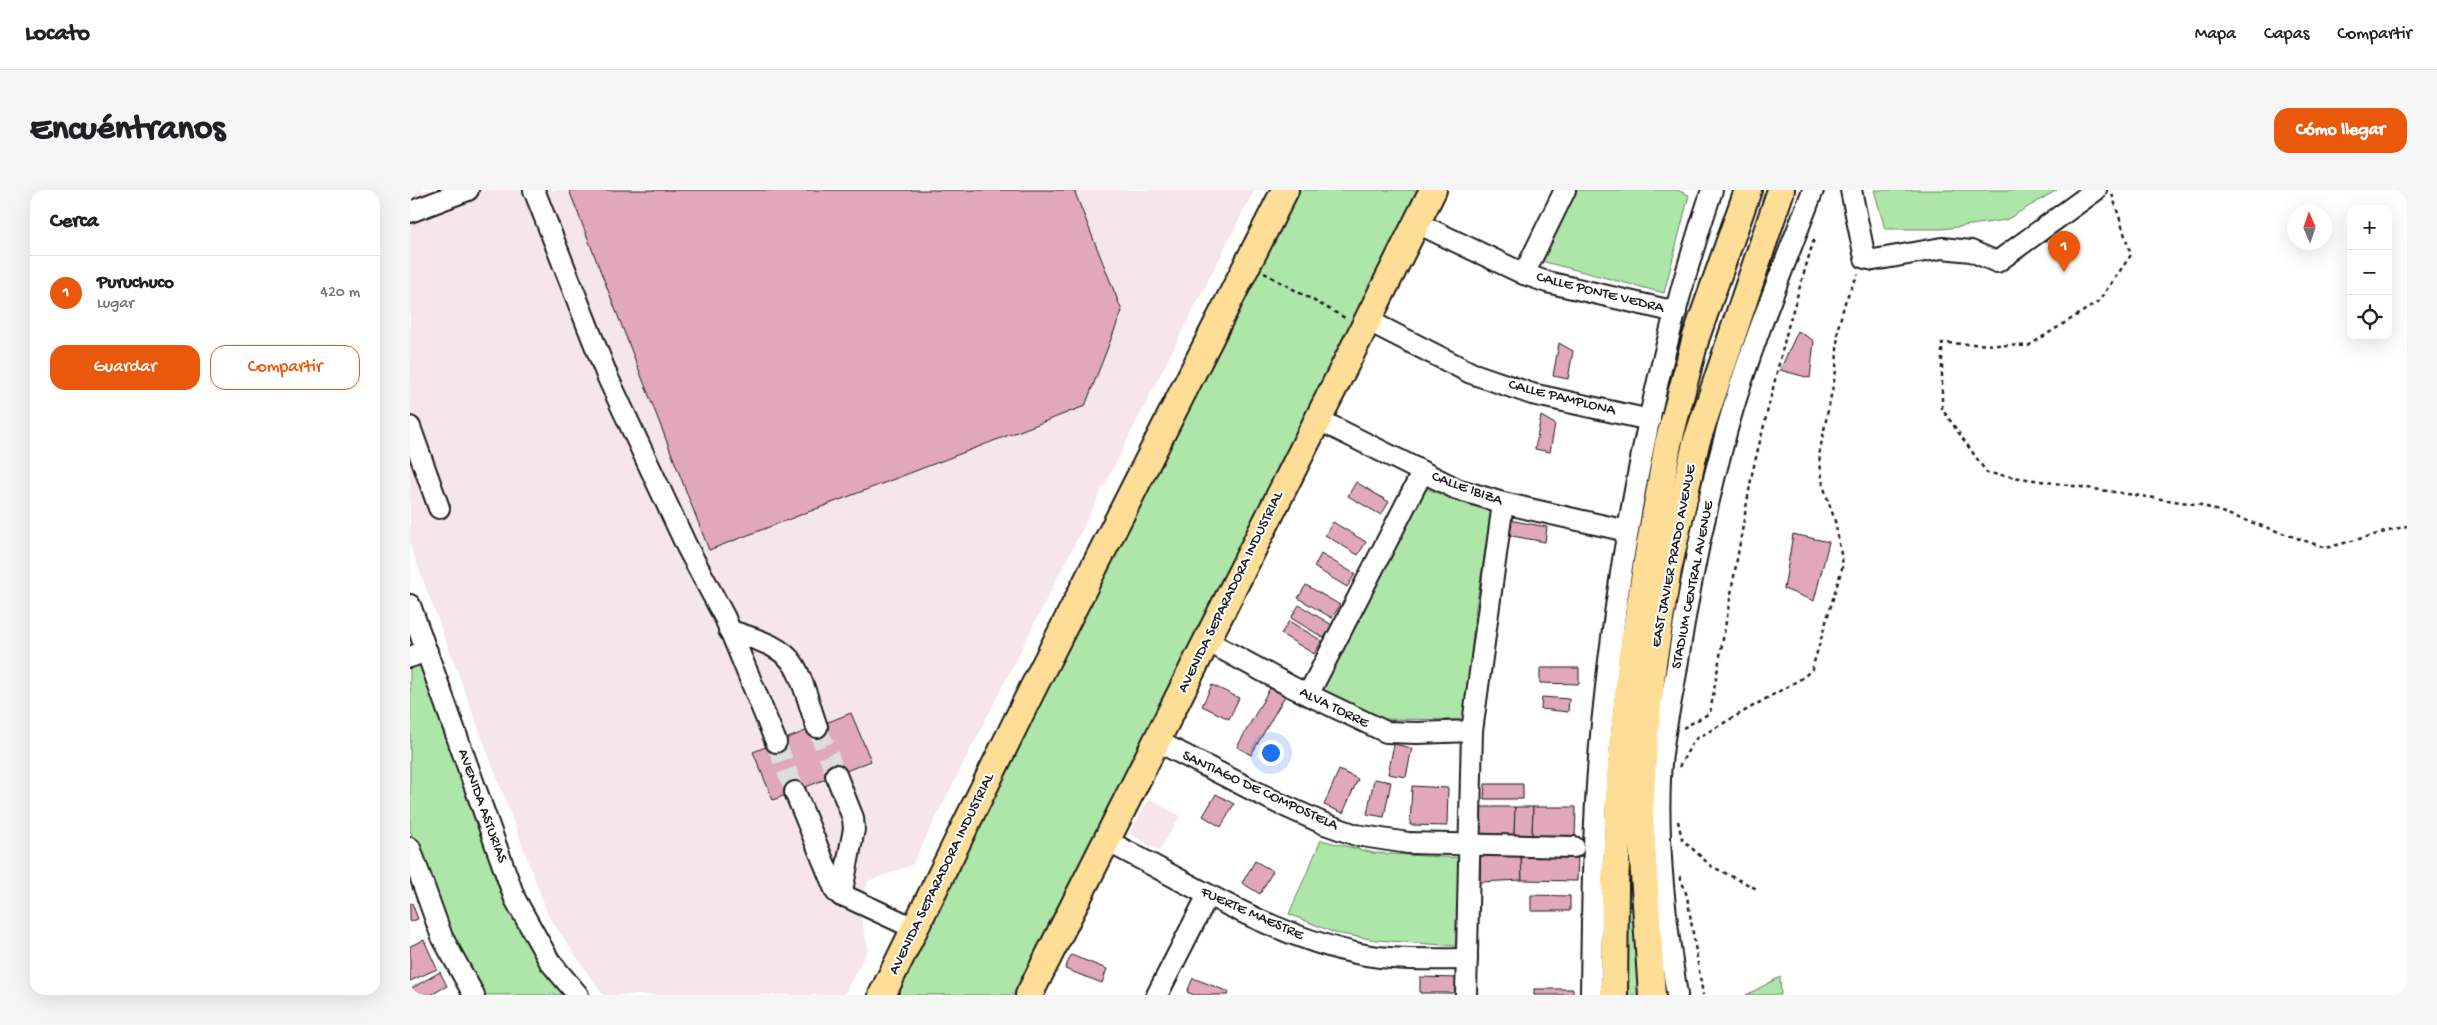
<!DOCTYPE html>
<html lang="es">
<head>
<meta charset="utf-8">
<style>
  body { margin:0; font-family:"Gochi Hand",sans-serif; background:#f6f6f6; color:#202124 }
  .controls { position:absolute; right:15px; top:15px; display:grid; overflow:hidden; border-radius:10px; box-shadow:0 5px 20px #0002 }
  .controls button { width:45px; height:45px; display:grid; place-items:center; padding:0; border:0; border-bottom:1px solid #e0e0e0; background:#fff; color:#202124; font:25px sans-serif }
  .compass { position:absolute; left:1877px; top:15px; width:45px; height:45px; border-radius:50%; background:#fff; box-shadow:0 5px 20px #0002; rotate:358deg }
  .you { position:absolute; left:860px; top:562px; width:18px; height:18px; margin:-12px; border:4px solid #fff; border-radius:50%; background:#1a73e8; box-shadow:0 0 0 8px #1a73e833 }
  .badge { display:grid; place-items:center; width:32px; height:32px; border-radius:50%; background:#ea580c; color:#fff; font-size:16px; font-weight:700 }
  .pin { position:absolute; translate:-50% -41px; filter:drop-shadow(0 1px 2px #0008) }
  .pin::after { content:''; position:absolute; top:26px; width:18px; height:15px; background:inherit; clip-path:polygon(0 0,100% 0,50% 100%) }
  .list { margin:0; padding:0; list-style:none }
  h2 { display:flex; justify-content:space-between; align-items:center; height:65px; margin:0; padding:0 20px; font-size:21px }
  h2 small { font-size:16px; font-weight:400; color:#757577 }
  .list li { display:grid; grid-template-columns:32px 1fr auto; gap:15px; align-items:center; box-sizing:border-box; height:75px; padding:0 20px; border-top:1px solid #e0e0e0 }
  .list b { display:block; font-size:19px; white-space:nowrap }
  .list p { margin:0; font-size:16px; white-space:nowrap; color:#757577 }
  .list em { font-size:16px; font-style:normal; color:#757577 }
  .actions { display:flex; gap:10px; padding:15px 20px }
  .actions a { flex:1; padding:11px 0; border:1px solid #ea580c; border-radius:15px; text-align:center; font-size:18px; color:#ea580c }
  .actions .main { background:#ea580c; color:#fff }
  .icon { flex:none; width:28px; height:28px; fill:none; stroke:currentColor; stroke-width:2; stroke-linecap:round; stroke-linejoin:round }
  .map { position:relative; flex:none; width:1997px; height:805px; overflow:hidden; border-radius:15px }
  header { display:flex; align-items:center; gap:30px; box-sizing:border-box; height:70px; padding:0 25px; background:#fff; border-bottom:1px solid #e0e0e0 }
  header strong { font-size:24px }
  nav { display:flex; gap:28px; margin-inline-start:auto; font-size:18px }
  .intro { display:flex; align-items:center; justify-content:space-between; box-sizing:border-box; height:120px; padding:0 30px }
  h1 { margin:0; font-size:35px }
  .button { padding:12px 22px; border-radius:15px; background:#ea580c; color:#fff; font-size:18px; font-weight:700 }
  main { display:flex; gap:30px; padding:0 30px }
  aside { flex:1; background:#fff; border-radius:15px; box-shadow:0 5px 20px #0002 }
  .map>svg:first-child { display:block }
  .built { fill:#f6e5ea }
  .green { fill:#aee5a9; stroke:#658062 }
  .building { fill:#e0a8ba; stroke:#1c1c1c }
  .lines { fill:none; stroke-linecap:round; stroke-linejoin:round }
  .minor-tunnel { stroke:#ddd; stroke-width:20; stroke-dasharray:20 10; stroke-linecap:butt }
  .minor-casing { stroke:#1c1c1c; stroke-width:24 }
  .major-casing { stroke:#1c1c1c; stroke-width:30 }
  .path { stroke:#1c1c1c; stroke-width:2.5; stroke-dasharray:4 4; stroke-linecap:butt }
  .minor { stroke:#fff; stroke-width:20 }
  .major { stroke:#fedd96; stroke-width:26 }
  .labels { text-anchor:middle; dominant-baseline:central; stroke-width:4; stroke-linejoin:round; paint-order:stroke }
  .street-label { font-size:15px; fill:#1c1c1c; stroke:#fff }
</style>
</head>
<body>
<header>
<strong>Locato</strong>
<nav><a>Mapa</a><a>Capas</a><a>Compartir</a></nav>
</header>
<div class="intro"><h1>Encuéntranos</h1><a class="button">Cómo llegar</a></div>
<main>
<aside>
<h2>Cerca<small></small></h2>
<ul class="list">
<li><span class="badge">1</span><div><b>Puruchuco</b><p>Lugar</p></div><em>420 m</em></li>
</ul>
<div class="actions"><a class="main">Guardar</a><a>Compartir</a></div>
</aside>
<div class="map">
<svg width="1997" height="805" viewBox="0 0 1997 805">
  <rect width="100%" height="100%" fill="#fff"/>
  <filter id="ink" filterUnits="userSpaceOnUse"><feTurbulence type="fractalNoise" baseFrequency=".02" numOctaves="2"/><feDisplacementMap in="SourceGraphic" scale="10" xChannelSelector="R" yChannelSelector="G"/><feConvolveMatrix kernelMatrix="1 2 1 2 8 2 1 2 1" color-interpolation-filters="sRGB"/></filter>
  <g filter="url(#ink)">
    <g class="built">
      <polygon points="0,0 844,0 502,675 458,691 449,718 458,759 434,805 193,805 139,727 0,355"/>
      <polygon points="740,609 770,626 749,661 719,643"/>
    </g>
    <g class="green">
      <polygon points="875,0 1015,0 605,805 475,805"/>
      <polygon points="1167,0 1267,0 1279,5 1254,103 1131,71"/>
      <polygon points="1464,0 1647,0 1596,30 1533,39 1475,39"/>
      <polygon points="1013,297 1049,312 1082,318 1065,423 1055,530 972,529 912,500"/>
      <polygon points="8,471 105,731 153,805 75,805 37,742 0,640 0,474"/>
      <polygon points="1219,577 1233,805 1214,805"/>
      <polygon points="911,650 964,663 1049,668 1046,756 966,750 925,743 879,724"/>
      <polygon points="1370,787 1371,805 1336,805"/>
    </g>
    <g class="building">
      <polygon points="159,0 664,0 712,121 675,216 299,360"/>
      <polygon points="1388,141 1404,151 1400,188 1370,180"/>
      <polygon points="1149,153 1163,161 1158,189 1143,186"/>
      <polygon points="1131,226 1145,234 1140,262 1125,259"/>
      <polygon points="946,292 979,312 971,325 938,306"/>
      <polygon points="1099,330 1137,337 1135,352 1097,345"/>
      <polygon points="923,332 956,352 948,365 915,345"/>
      <polygon points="1383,344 1419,352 1404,411 1374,399"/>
      <polygon points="911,364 945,384 937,397 904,377"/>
      <polygon points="896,395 930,415 922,428 888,408"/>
      <polygon points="889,415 922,435 914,448 881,428"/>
      <polygon points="879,431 912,451 904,464 871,444"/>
      <polygon points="1130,478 1169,478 1169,494 1130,493"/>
      <polygon points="802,495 829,508 819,529 792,516"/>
      <polygon points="860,498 875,506 841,565 827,557"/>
      <polygon points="1132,507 1159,509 1158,522 1131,519"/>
      <polygon points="441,523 461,571 363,610 343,562"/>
      <polygon points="984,554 1002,558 996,587 978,584"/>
      <polygon points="929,580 948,589 933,623 914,615"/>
      <polygon points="964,589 981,592 974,627 957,624"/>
      <polygon points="1075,594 1113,594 1113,609 1074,609"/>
      <polygon points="1002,596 1038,598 1037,636 1000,635"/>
      <polygon points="806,604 824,614 811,637 793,626"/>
      <polygon points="1070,617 1105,617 1104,646 1069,646"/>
      <polygon points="1105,617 1123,617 1122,646 1104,646"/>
      <polygon points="1123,617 1166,617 1165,647 1122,646"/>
      <polygon points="1070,665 1111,665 1112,690 1070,692"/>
      <polygon points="1111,665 1168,665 1167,691 1112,690"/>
      <polygon points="845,671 863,681 850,704 832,693"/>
      <polygon points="1121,705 1160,706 1160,721 1121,721"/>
      <polygon points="2,713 8,729 0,732 0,714"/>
      <polygon points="14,750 27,779 0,791 0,756"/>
      <polygon points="661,765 697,779 692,793 655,779"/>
      <polygon points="30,782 37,796 21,805 0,805 0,799"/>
      <polygon points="1010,787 1049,788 1049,803 1010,803"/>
      <polygon points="783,788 819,802 818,805 784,805 777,802"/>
      <rect x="1124" y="799" width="39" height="6"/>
    </g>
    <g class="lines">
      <g class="minor-tunnel">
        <polyline points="407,537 426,585"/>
        <polyline points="366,552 385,602"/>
      </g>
      <defs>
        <g id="minor">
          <polyline points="124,0 198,188 277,357 315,428 366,552"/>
          <polyline points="1441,0 1455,68 1464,70 1532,58 1561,61 1587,72 1686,0"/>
          <polyline points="0,22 58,0"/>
          <polyline points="1007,33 1114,84 1137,92 1266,122"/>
          <polyline points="1114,84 1155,0"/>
          <polyline points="957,130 1061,183 1122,204 1240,230"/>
          <polyline points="907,229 1047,299 1093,313 1217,341"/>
          <polyline points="0,237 29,318"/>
          <polyline points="0,415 105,709 140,772 168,805"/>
          <path d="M 319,440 C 340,448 371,454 384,475 C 394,491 400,518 407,537"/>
          <polyline points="797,451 882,497 976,542 1007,543 1062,541"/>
          <polyline points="0,467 17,461"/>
          <polyline points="898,505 1012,283"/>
          <polyline points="747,551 868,613 915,634 946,645 998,653 1164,657"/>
          <polyline points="426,585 443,628 444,639 431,706"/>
          <polyline points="385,602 426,702 506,739"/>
          <path d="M 697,651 C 779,693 859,745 950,764 C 985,771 1022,769 1057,769"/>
          <polyline points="0,658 32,747 64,805"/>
          <polyline points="747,805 798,705"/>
          <polyline points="1056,805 1062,541 1093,313"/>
          <path d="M 1181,805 C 1182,715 1183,624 1192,534 C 1210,353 1244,173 1302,0"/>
          <path d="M 1267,805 C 1256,734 1247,662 1250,590 C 1251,554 1260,518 1266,483 C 1278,401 1295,319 1317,239 C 1340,157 1373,79 1403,0"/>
        </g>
        <g id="major">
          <polyline points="472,805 621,502 875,0"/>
          <polyline points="619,805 1023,0"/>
          <polyline points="1204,805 1205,695 1210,586 1221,471 1239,359 1258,254 1286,147 1338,0"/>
          <polyline points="1242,805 1230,623 1234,552 1243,473 1258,380 1286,253 1371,0"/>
        </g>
      </defs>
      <use href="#minor" class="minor-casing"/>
      <use href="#major" class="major-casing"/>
      <g class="path">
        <polyline points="1702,4 1721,65 1688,112 1618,156 1532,153 1532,219 1577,283 1791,315 1916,358 1997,336"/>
        <polyline points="854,83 937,129"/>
        <polyline points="1273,538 1300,523 1342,284 1378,137 1404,49"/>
        <polyline points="1269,577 1284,550 1394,487 1402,479 1433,375 1425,331 1413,295 1409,265 1426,181 1428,138 1436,109 1448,84"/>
        <polyline points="1268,631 1272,649 1301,676 1349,700"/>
        <polyline points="1270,686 1277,706 1293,805"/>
      </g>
      <use href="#minor" class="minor"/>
      <use href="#major" class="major"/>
    </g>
  </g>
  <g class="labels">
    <g class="street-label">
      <text transform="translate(1190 103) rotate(14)">CALLE PONTE VEDRA</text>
      <text transform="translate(1152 208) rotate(14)">CALLE PAMPLONA</text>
      <text transform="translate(1057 299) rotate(20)">CALLE IBIZA</text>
      <text transform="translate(1264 366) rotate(-79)">EAST JAVIER PRADO AVENUE</text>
      <text transform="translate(1283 395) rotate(-79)">STADIUM CENTRAL AVENUE</text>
      <text transform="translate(821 402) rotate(-64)">AVENIDA SEPARADORA INDUSTRIAL</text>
      <text transform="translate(924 518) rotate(26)">ALVA TORRE</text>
      <text transform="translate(850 601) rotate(25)">SANTIAGO DE COMPOSTELA</text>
      <text transform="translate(72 616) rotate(70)">AVENIDA ASTURIAS</text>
      <text transform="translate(532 684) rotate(-64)">AVENIDA SEPARADORA INDUSTRIAL</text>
      <text transform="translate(842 724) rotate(24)">FUERTE MAESTRE</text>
    </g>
  </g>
</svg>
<div class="controls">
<button>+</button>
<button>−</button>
<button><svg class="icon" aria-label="locate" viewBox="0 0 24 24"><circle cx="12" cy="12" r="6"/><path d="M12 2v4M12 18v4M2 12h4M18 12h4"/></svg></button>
</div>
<svg class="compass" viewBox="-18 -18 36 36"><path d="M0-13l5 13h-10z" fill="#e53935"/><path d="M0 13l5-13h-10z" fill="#757577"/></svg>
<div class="you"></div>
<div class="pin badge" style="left:1654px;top:82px">1</div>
</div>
</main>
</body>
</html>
